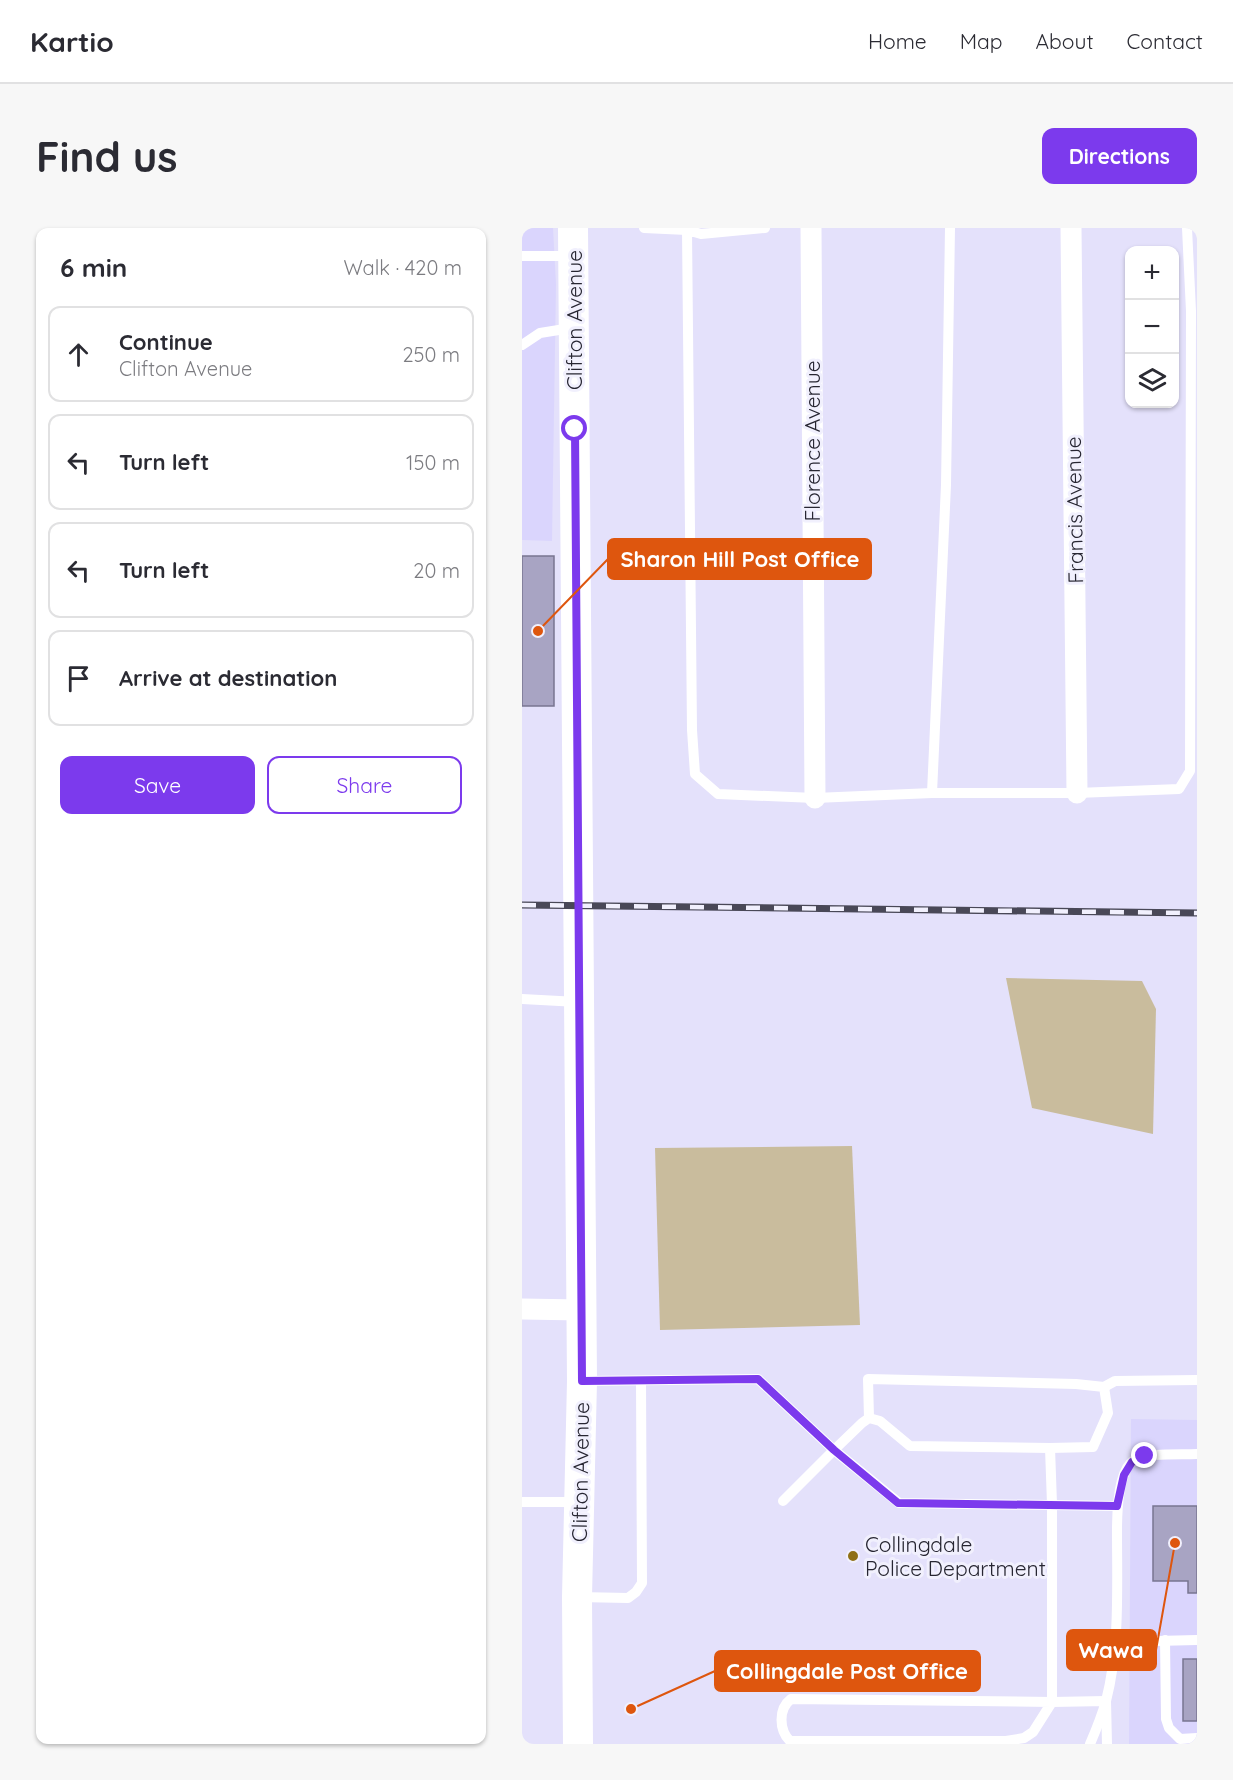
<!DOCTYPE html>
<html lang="en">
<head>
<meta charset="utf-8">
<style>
  body { margin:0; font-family:Quicksand,sans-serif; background:#f7f7f7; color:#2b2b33 }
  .controls { position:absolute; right:18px; top:18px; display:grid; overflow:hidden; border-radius:12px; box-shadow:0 2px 4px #0004 }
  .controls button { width:54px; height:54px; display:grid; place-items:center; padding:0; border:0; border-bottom:2px solid #e1e1e2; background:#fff; color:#2b2b33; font:30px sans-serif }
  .stop { position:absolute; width:18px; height:18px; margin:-14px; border:4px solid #7c3aed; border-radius:50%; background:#fff }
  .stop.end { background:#7c3aed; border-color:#fff; box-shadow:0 2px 6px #0008 }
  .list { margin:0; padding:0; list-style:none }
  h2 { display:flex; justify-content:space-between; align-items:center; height:78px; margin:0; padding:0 24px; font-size:26px }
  h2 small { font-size:20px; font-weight:400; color:#7c7c81 }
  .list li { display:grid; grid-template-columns:39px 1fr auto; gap:18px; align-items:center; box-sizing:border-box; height:96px; margin:0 12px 12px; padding:0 12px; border:2px solid #e1e1e2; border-radius:12px }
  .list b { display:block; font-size:22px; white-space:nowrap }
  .list p { margin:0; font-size:20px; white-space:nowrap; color:#7c7c81 }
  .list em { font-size:20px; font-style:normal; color:#7c7c81 }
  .actions { display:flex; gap:12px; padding:18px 24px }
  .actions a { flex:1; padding:14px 0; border:2px solid #7c3aed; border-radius:12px; text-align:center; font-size:21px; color:#7c3aed }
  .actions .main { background:#7c3aed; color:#fff }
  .icon { flex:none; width:33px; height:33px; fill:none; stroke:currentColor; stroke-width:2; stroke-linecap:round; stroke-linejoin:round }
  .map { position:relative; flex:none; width:675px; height:1516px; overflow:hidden; border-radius:12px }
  header { display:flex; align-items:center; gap:36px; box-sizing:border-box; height:84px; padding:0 30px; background:#fff; border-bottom:2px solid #e1e1e2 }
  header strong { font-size:28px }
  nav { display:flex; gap:33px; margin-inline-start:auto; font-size:21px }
  .intro { display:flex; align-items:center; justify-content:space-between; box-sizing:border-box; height:144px; padding:0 36px }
  h1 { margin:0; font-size:42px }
  .button { padding:15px 27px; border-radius:12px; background:#7c3aed; color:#fff; font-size:21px; font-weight:700 }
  main { display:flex; gap:36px; padding:0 36px }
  aside { flex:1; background:#fff; border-radius:12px; box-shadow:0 2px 4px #0004 }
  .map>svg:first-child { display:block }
  .built { fill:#dad5fd }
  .green { fill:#c9bc9d }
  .building { fill:#a8a4c3; stroke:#787591; stroke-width:1.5 }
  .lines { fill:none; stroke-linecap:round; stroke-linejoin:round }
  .lane { stroke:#fff; stroke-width:10 }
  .street { stroke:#fff; stroke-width:21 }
  .secondary { stroke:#fff; stroke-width:30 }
  .rail-casing { stroke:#494857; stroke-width:7 }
  .rail { stroke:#f1f0fd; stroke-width:4.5; stroke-dasharray:14; stroke-linecap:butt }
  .route { stroke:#7c3aed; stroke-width:8 }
  .poi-dot { fill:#8f7015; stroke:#f1f0fd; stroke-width:2 }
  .labels { text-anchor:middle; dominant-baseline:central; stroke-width:6; stroke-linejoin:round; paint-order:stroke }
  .street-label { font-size:21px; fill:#272632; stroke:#f1f0fd }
  .poi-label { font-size:21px; fill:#272632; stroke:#f1f0fd; text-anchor:start }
  .leader { fill:none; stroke:#de560e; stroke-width:2 }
  .callout-dot { fill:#de560e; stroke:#f1f0fd; stroke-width:2 }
  .callout { fill:#de560e; stroke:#de560e; stroke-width:2 }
  .callout-label { font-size:22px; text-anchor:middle; font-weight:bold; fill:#fff }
</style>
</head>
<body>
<header>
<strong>Kartio</strong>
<nav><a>Home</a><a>Map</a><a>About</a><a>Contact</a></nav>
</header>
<div class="intro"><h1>Find us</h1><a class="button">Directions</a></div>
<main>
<aside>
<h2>6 min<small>Walk · 420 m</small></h2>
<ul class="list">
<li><svg class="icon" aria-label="ahead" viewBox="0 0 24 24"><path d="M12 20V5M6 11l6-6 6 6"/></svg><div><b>Continue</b><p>Clifton Avenue</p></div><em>250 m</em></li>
<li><svg class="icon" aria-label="left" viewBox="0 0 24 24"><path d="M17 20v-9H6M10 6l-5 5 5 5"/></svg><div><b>Turn left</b></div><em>150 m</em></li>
<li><svg class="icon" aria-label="left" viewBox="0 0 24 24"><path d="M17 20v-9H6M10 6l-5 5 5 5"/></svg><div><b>Turn left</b></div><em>20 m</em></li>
<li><svg class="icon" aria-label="arrive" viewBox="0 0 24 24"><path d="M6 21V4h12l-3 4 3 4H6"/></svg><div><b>Arrive at destination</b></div></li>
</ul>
<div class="actions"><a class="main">Save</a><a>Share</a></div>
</aside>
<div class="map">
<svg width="675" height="1516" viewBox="0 0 675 1516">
  <rect width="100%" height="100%" fill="#e4e1fb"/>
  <g class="built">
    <polygon points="0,0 31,0 34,56 30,313 0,312"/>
    <polygon points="609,1191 675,1192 675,1516 607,1516"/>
  </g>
  <g class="green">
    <polygon points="484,750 620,753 634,781 631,906 510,880"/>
    <polygon points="330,918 338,1097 138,1102 133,920"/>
  </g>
  <g class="building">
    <rect x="0" y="328" width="32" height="150"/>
    <polygon points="631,1278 675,1278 675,1365 666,1365 666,1353 631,1353"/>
    <rect x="661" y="1431" width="14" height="62"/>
  </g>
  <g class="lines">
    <g class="lane">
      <polyline points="122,0 165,2"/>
      <polyline points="243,0 179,6 165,2 170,502 173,546 196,566 293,570 410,565 555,565 657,561 668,543 669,83 665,0"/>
      <polyline points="0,28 51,28"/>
      <polyline points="0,117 18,105 49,100"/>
      <polyline points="410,565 424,257 428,0"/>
      <polyline points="0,771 56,774"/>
      <path d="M 61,1153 L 236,1151 L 312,1222 L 340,1195 L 347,1190 L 358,1193 L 388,1218 L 528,1220 L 530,1276 L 530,1474 L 511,1504 L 502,1510 L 484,1513 L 268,1513 C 257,1502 256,1481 269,1471 L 530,1474 L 584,1473 L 585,1516"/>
      <polyline points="582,1159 593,1153 675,1152"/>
      <polyline points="347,1190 346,1151 554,1156 582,1159 586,1185 571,1219 528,1220"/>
      <polyline points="261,1273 312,1222 377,1275 595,1278"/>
      <polyline points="0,1274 56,1274"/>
      <polyline points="56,1369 106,1370 114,1364 120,1355 119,1153"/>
      <polyline points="643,1412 644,1491 647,1500 658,1511 675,1510"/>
      <polyline points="593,1414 675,1412"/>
      <path d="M 568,1516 C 574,1502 580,1487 584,1473 C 598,1419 595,1358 595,1303 C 595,1286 596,1243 611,1233 C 625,1224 658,1227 675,1226"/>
    </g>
    <g class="street">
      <polyline points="289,0 293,570"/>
      <polyline points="549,0 555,565"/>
      <polyline points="0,1081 59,1082"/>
    </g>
    <polyline class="secondary" points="51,0 60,1153 55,1369 56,1516"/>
    <defs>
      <polyline id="rail" points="0,677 675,685"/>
    </defs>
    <use href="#rail" class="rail-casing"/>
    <use href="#rail" class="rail"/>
  </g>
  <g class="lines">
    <polyline class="route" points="53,201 60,1153 236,1151 312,1222 376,1275 595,1278 602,1247 610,1234 623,1228"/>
  </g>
  <circle class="poi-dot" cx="331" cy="1328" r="6"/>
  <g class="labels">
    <g class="street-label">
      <text transform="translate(52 92) rotate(-90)">Clifton Avenue</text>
      <text transform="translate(290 213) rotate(-90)">Florence Avenue</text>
      <text transform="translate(552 282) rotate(-91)">Francis Avenue</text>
      <text transform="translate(58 1244) rotate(-89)">Clifton Avenue</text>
    </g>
    <g class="poi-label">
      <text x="343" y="1316">Collingdale<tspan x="343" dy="24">Police Department</tspan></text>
    </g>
  </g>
  <path class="leader" d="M16 403L86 331M653 1315L634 1422M109 1481L193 1443"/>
  <g class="callout-dot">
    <circle cx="16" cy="403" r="6"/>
    <circle cx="653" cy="1315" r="6"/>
    <circle cx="109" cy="1481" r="6"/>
  </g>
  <g class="callout">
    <rect x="86" y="311" width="263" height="40" rx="6"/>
    <rect x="545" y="1402" width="89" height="40" rx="6"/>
    <rect x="193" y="1423" width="265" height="40" rx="6"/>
  </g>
  <g class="callout-label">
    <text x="218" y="339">Sharon Hill Post Office</text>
    <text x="589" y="1430">Wawa</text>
    <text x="325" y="1451">Collingdale Post Office</text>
  </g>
</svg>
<div class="controls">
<button>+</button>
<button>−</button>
<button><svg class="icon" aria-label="layers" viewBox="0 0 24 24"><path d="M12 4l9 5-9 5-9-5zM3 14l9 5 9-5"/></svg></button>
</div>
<div class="stop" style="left:53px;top:201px"></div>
<div class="stop end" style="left:623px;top:1228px"></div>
</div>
</main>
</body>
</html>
